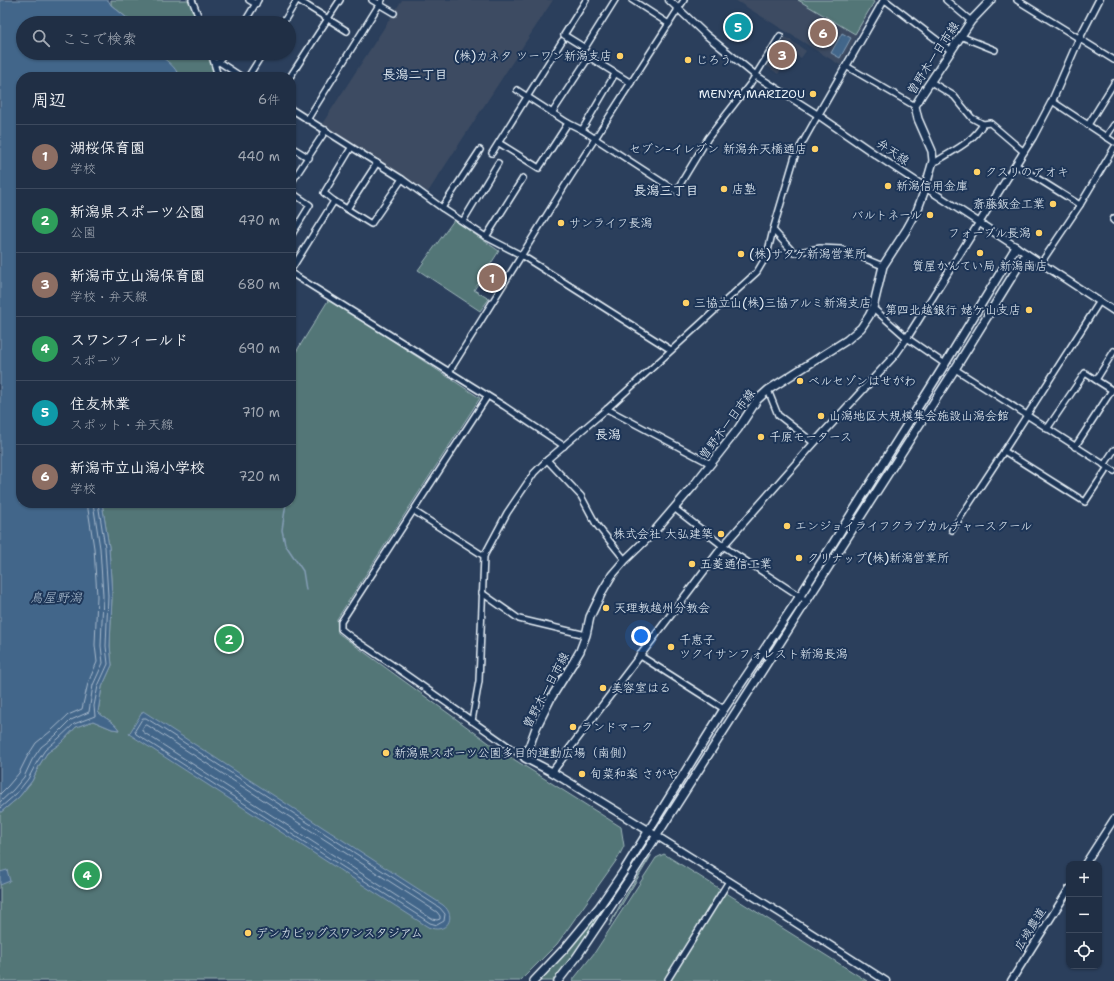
<!DOCTYPE html>
<html lang="ja">
<head>
<meta charset="utf-8">
<style>
  body { margin:0; font-family:"Shantell Sans","Klee One",sans-serif; background:#2d3b50; color:#f1f3f6 }
  .controls { position:absolute; right:12px; bottom:12px; display:grid; overflow:hidden; border-radius:8px; box-shadow:0 1px 3px #0004 }
  .controls button { width:36px; height:36px; display:grid; place-items:center; padding:0; border:0; border-bottom:1px solid #3d4a5e; background:#202f45; color:#f1f3f6; font:20px sans-serif }
  .you { position:absolute; left:641px; top:636px; width:14px; height:14px; margin:-10px; border:3px solid #fff; border-radius:50%; background:#1a73e8; box-shadow:0 0 0 6px #1a73e833 }
  .badge { display:grid; place-items:center; width:26px; height:26px; border-radius:50%; background:#ffd166; color:#fff; font-size:13px; font-weight:700 }
  .pin { position:absolute; translate:-50% -50%; border:2px solid #fff; box-shadow:0 1px 4px #0006 }
  .list { margin:0; padding:0; list-style:none }
  h2 { display:flex; justify-content:space-between; align-items:center; height:52px; margin:0; padding:0 16px; font-size:17px }
  h2 small { font-size:13px; font-weight:400; color:#a2a9b3 }
  .list li { display:grid; grid-template-columns:26px 1fr auto; gap:12px; align-items:center; box-sizing:border-box; height:64px; padding:0 16px; border-top:1px solid #3d4a5e }
  .list b { display:block; font-size:15px; white-space:nowrap }
  .list p { margin:0; font-size:13px; white-space:nowrap; color:#a2a9b3 }
  .list em { font-size:13px; font-style:normal; color:#a2a9b3 }
  .icon { flex:none; width:22px; height:22px; fill:none; stroke:currentColor; stroke-width:2; stroke-linecap:round; stroke-linejoin:round }
  .map { position:relative; flex:none; width:1114px; height:981px; overflow:hidden }
  .search { position:absolute; background:#202f45; box-shadow:0 1px 3px #0004; left:16px; top:16px; width:280px; height:44px; display:flex; align-items:center; gap:10px; box-sizing:border-box; padding:0 14px; border-radius:22px; color:#a2a9b3; font-size:15px }
  .panel { position:absolute; background:#202f45; box-shadow:0 1px 3px #0004; left:16px; top:72px; width:280px; height:436px; border-radius:16px }
  .map>svg:first-child { display:block }
  .built { fill:#3c4b62 }
  .green { fill:#527677; stroke:#9db4b8 }
  .water { fill:#43668a; stroke:#859eb6 }
  .lines { fill:none; stroke-linecap:round; stroke-linejoin:round }
  .shore { stroke:#a6b9cc; stroke-width:1 }
  .stream { stroke:#859eb6; stroke-width:1.5 }
  .minor-casing { stroke:#e8f1f8; stroke-width:8 }
  .tertiary-casing { stroke:#e8f1f8; stroke-width:9 }
  .secondary-casing { stroke:#e8f1f8; stroke-width:10 }
  .minor { stroke:#1d3557; stroke-width:5 }
  .tertiary { stroke:#1d3557; stroke-width:6 }
  .secondary { stroke:#1d3557; stroke-width:7 }
  .poi-dot { fill:#ffd166; stroke:#1d3557; stroke-width:1.5 }
  .labels { text-anchor:middle; dominant-baseline:central; stroke-width:4; stroke-linejoin:round; paint-order:stroke }
  .poi-label { font-size:12px; fill:#e8f1f8; stroke:#1d3557; text-anchor:start }
  .street-label { font-size:12px; fill:#e8f1f8; stroke:#1d3557 }
  .neighbourhood-label { font-size:13px; font-weight:bold; fill:#e8f1f8; stroke:#1d3557 }
  .water-label { font-size:13px; font-style:italic; fill:#aec0d2; stroke:#1d3557 }
</style>
</head>
<body>
<div class="map">
<svg width="1114" height="981" viewBox="0 0 1114 981">
  <rect width="100%" height="100%" fill="#2b3f5c"/>
  <filter id="ink" filterUnits="userSpaceOnUse"><feTurbulence type="fractalNoise" baseFrequency=".025" numOctaves="2"/><feDisplacementMap in="SourceGraphic" scale="8" xChannelSelector="R" yChannelSelector="G"/><feConvolveMatrix kernelMatrix="1 2 1 2 8 2 1 2 1" color-interpolation-filters="sRGB"/></filter>
  <g filter="url(#ink)">
    <g class="built">
      <polygon points="402,0 553,0 428,192 322,124"/>
      <polygon points="735,0 877,0 840,65"/>
      <polygon points="786,37 806,51 801,58 792,53 778,74 767,66"/>
    </g>
    <g class="green">
      <polygon points="111,0 189,0 199,23 133,23 111,5"/>
      <polygon points="798,0 871,0 874,2 855,34"/>
      <polygon points="157,53 210,53 217,77 179,77 179,75 164,58"/>
      <polygon points="454,220 499,251 474,290 489,299 480,311 418,270"/>
      <path d="M 329,299 L 480,398 L 337,619 L 338,633 L 496,748 L 621,827 L 624,846 L 618,858 L 557,944 L 520,981 L 0,981 L 0,813 L 19,797 L 32,781 L 40,764 L 47,753 L 61,743 L 76,727 L 93,721 L 112,729 L 119,730 C 114,721 105,719 98,712 L 102,687 L 112,665 L 110,646 L 112,596 L 109,547 L 102,503 L 291,503 L 291,360 Z"/>
      <polygon points="664,854 867,981 572,981 595,952 656,858"/>
      <polygon points="651,855 651,856 609,926 621,903"/>
      <path d="M 628,873 C 605,910 583,948 554,981 L 539,981 Z"/>
    </g>
    <g class="water">
      <path d="M 0,0 L 108,0 L 111,5 L 133,23 L 23,23 L 23,53 L 157,53 C 165,60 176,66 179,77 L 21,77 L 21,503 L 102,503 L 109,547 L 112,596 L 110,646 L 112,665 L 102,687 L 98,712 C 105,719 114,721 119,730 L 112,729 L 93,721 L 76,727 L 61,743 L 47,753 L 40,764 L 32,781 L 19,797 L 0,813 Z"/>
      <polygon points="842,33 851,38 840,58 831,53"/>
      <path d="M 143,711 L 443,905 C 458,917 446,935 428,927 L 129,734 Z"/>
      <polygon points="7,870 10,881 0,885 0,872"/>
    </g>
    <g class="lines">
      <g class="shore">
        <polygon points="143,718 146,718 440,908 445,914 444,921 437,925 430,923 136,734 135,731"/>
        <polygon points="145,725 147,725 437,912 440,916 440,919 437,920 432,919 143,732 142,730"/>
        <polyline points="0,794 8,786 19,773 27,757 36,743 51,731 68,715 82,709 88,683 97,662 95,645 97,596 94,548 87,503"/>
        <polyline points="0,802 13,790 24,777 32,760 41,747 55,736 71,720 89,712 93,685 103,663 101,646 103,596 100,548 93,503"/>
        <polyline points="0,808 16,794 28,779 37,762 45,750 58,739 74,724 95,716 94,706 98,686 108,664 106,646 108,596 105,547 98,503"/>
      </g>
      <polyline class="stream" points="286,503 282,530 285,544 303,571 306,590"/>
      <defs>
        <g id="minor">
          <polyline points="192,0 201,23"/>
          <polyline points="249,0 256,4"/>
          <polyline points="298,0 347,31"/>
          <polyline points="372,0 394,13"/>
          <polyline points="586,0 564,35 585,48 615,0"/>
          <polyline points="632,0 669,24"/>
          <polyline points="885,0 950,50"/>
          <polyline points="946,0 971,21"/>
          <polyline points="1017,0 1114,60"/>
          <polyline points="244,23 258,0"/>
          <polyline points="283,23 297,0"/>
          <polyline points="960,36 995,50"/>
          <polyline points="211,53 217,73 220,77"/>
          <polyline points="219,62 242,77"/>
          <polyline points="217,63 225,53"/>
          <polyline points="846,66 915,106"/>
          <polyline points="248,77 263,53"/>
          <polyline points="290,77 340,0"/>
          <polyline points="931,82 954,96 972,118 983,124"/>
          <polyline points="517,90 568,123 582,130 676,191 708,138 750,84 780,36"/>
          <polyline points="1052,101 1114,142"/>
          <polyline points="291,109 402,179 442,208 486,237 521,255 671,350"/>
          <polyline points="552,113 589,57 631,83"/>
          <polyline points="818,115 795,156 773,230 794,253 820,248 841,249 883,266"/>
          <polyline points="307,120 382,0"/>
          <polyline points="1088,125 1114,83"/>
          <polyline points="582,130 615,74"/>
          <polyline points="1106,137 1114,125"/>
          <polyline points="499,143 539,168 568,123"/>
          <polyline points="291,147 309,158"/>
          <polyline points="351,148 324,193 334,201 371,224 402,179"/>
          <polyline points="492,153 562,41"/>
          <path d="M 933,161 L 937,161 C 954,150 973,142 983,124 L 990,123 L 1024,152"/>
          <polyline points="1016,165 1080,205"/>
          <polyline points="291,183 326,130"/>
          <polyline points="291,192 310,205 291,236"/>
          <polyline points="442,208 480,150"/>
          <polyline points="347,209 377,163"/>
          <polyline points="1114,218 1113,220 1114,221"/>
          <polyline points="463,221 498,163"/>
          <polyline points="486,237 523,178"/>
          <polyline points="1041,263 1080,205 1114,148"/>
          <polyline points="291,270 334,201"/>
          <polyline points="291,273 504,406 564,446"/>
          <polyline points="873,308 907,338 945,364"/>
          <polyline points="955,369 1114,471"/>
          <polyline points="449,372 564,187 684,0"/>
          <polyline points="1096,380 1114,351"/>
          <polyline points="768,390 778,415 814,443"/>
          <polyline points="487,397 341,622 341,629 351,637 391,664 525,758"/>
          <polyline points="607,409 711,464"/>
          <polyline points="1047,429 1085,373 1112,390 1075,447"/>
          <polyline points="1004,451 1085,502 1108,467"/>
          <polyline points="547,460 581,496 596,524 625,560"/>
          <polyline points="1104,465 1114,450"/>
          <polyline points="674,508 723,546 807,601"/>
          <polyline points="417,513 484,556"/>
          <polyline points="952,530 1004,451 1100,301"/>
          <polyline points="482,593 519,619 586,635"/>
          <polyline points="639,655 724,709"/>
          <polyline points="472,721 479,681 484,556 507,513 534,473 547,460 607,409 757,272 767,255 773,230"/>
          <polyline points="668,979 729,881"/>
        </g>
        <g id="tertiary">
          <polyline points="669,0 705,34 755,75 818,115 879,157 1114,311"/>
          <polyline points="818,115 884,0"/>
          <polyline points="552,772 723,546 814,443 895,355 907,338 1033,137 1052,101 1079,39 1099,0"/>
          <polyline points="649,831 780,913 886,981"/>
          <polyline points="1085,864 1114,819"/>
          <polyline points="1011,981 1069,889"/>
        </g>
        <g id="secondary">
          <polyline points="649,831 552,772 525,758 536,728 551,698 573,663 580,651 586,635 590,617 603,590 612,575 625,560 652,534 694,485 738,429 757,400 768,390 847,340 861,328 869,316 873,308 883,266 907,229 917,211 924,192 933,161 932,151 918,119 915,106 923,93 971,21 991,0"/>
          <polyline points="534,981 566,947 599,907 623,872 724,709 800,596 945,364 1016,247"/>
          <polyline points="558,981 576,958 629,879 955,369 1026,254"/>
        </g>
      </defs>
      <use href="#minor" class="minor-casing"/>
      <use href="#tertiary" class="tertiary-casing"/>
      <use href="#secondary" class="secondary-casing"/>
      <use href="#minor" class="minor"/>
      <use href="#tertiary" class="tertiary"/>
      <use href="#secondary" class="secondary"/>
    </g>
  </g>
  <g class="poi-dot">
    <circle cx="620" cy="56" r="4"/>
    <circle cx="688" cy="60" r="4"/>
    <circle cx="813" cy="94" r="4"/>
    <circle cx="815" cy="149" r="4"/>
    <circle cx="977" cy="172" r="4"/>
    <circle cx="888" cy="186" r="4"/>
    <circle cx="724" cy="189" r="4"/>
    <circle cx="1053" cy="204" r="4"/>
    <circle cx="930" cy="215" r="4"/>
    <circle cx="561" cy="223" r="4"/>
    <circle cx="1039" cy="233" r="4"/>
    <circle cx="980" cy="253" r="4"/>
    <circle cx="741" cy="254" r="4"/>
    <circle cx="686" cy="303" r="4"/>
    <circle cx="1029" cy="310" r="4"/>
    <circle cx="800" cy="381" r="4"/>
    <circle cx="821" cy="416" r="4"/>
    <circle cx="761" cy="437" r="4"/>
    <circle cx="787" cy="526" r="4"/>
    <circle cx="721" cy="534" r="4"/>
    <circle cx="799" cy="558" r="4"/>
    <circle cx="692" cy="564" r="4"/>
    <circle cx="606" cy="608" r="4"/>
    <circle cx="671" cy="647" r="4"/>
    <circle cx="603" cy="688" r="4"/>
    <circle cx="573" cy="727" r="4"/>
    <circle cx="386" cy="753" r="4"/>
    <circle cx="582" cy="774" r="4"/>
    <circle cx="248" cy="933" r="4"/>
  </g>
  <g class="labels">
    <g class="poi-label">
      <text x="612" y="56" text-anchor="end">(株)カネタ ツーワン新潟支店</text>
      <text x="696" y="60">じろう</text>
      <text x="805" y="94" text-anchor="end">MENYA MARIZOU</text>
      <text x="807" y="149" text-anchor="end">セブン-イレブン 新潟弁天橋通店</text>
      <text x="985" y="172">クスリのアオキ</text>
      <text x="896" y="186">新潟信用金庫</text>
      <text x="732" y="189">店塾</text>
      <text x="1045" y="204" text-anchor="end">斎藤鈑金工業</text>
      <text x="922" y="215" text-anchor="end">バルトネール</text>
      <text x="569" y="223">サンライフ長潟</text>
      <text x="1031" y="233" text-anchor="end">フォーブル長潟</text>
      <text x="749" y="254">(株)サタケ新潟営業所</text>
      <text x="980" y="266" text-anchor="middle">質屋かんてい局 新潟南店</text>
      <text x="694" y="303">三協立山(株)三協アルミ新潟支店</text>
      <text x="1021" y="310" text-anchor="end">第四北越銀行 姥ケ山支店</text>
      <text x="808" y="381">ベルセゾンはせがわ</text>
      <text x="829" y="416">山潟地区大規模集会施設山潟会館</text>
      <text x="769" y="437">千原モータース</text>
      <text x="795" y="526">エンジョイライフクラブカルチャースクール</text>
      <text x="713" y="534" text-anchor="end">株式会社 大弘建築</text>
      <text x="807" y="558">クリナップ(株)新潟営業所</text>
      <text x="700" y="564">五菱通信工業</text>
      <text x="614" y="608">天理教越州分教会</text>
      <text x="679" y="640">千恵子<tspan x="679" dy="14">ツクイサンフォレスト新潟長潟</tspan></text>
      <text x="611" y="688">美容室はる</text>
      <text x="581" y="727">ランドマーク</text>
      <text x="394" y="753">新潟県スポーツ公園多目的運動広場（南側）</text>
      <text x="590" y="774">旬菜和楽 さがや</text>
      <text x="256" y="933">デンカビッグスワンスタジアム</text>
    </g>
    <g class="street-label">
      <text transform="translate(933 58) rotate(-57)">曽野木一日市線</text>
      <text transform="translate(893 152) rotate(34)">弁天線</text>
      <text transform="translate(727 424) rotate(-53)">曽野木一日市線</text>
      <text transform="translate(546 690) rotate(-62)">曽野木一日市線</text>
      <text transform="translate(1030 929) rotate(-58)">広域農道</text>
    </g>
    <g class="neighbourhood-label">
      <text x="415" y="74">長潟二丁目</text>
      <text x="666" y="190">長潟三丁目</text>
      <text x="608" y="434">長潟</text>
    </g>
    <g class="water-label">
      <text x="56" y="597">鳥屋野潟</text>
    </g>
  </g>
</svg>
<div class="controls">
<button>+</button>
<button>−</button>
<button><svg class="icon" aria-label="locate" viewBox="0 0 24 24"><circle cx="12" cy="12" r="6"/><path d="M12 2v4M12 18v4M2 12h4M18 12h4"/></svg></button>
</div>
<div class="you"></div>
<div class="pin badge" style="left:492px;top:278px;background:#8d6e63">1</div>
<div class="pin badge" style="left:229px;top:639px;background:#2e9e5b">2</div>
<div class="pin badge" style="left:782px;top:55px;background:#8d6e63">3</div>
<div class="pin badge" style="left:87px;top:875px;background:#2e9e5b">4</div>
<div class="pin badge" style="left:738px;top:27px;background:#0f9aa8">5</div>
<div class="pin badge" style="left:823px;top:33px;background:#8d6e63">6</div>
<div class="search"><svg class="icon" aria-label="search" viewBox="0 0 24 24"><circle cx="10" cy="10" r="6"/><path d="M15 15l6 6"/></svg>ここで検索</div>
<section class="panel">
<h2>周辺<small>6件</small></h2>
<ul class="list">
<li><span class="badge" style="background:#8d6e63">1</span><div><b>湖桜保育園</b><p>学校</p></div><em>440 m</em></li>
<li><span class="badge" style="background:#2e9e5b">2</span><div><b>新潟県スポーツ公園</b><p>公園</p></div><em>470 m</em></li>
<li><span class="badge" style="background:#8d6e63">3</span><div><b>新潟市立山潟保育園</b><p>学校 · 弁天線</p></div><em>680 m</em></li>
<li><span class="badge" style="background:#2e9e5b">4</span><div><b>スワンフィールド</b><p>スポーツ</p></div><em>690 m</em></li>
<li><span class="badge" style="background:#0f9aa8">5</span><div><b>住友林業</b><p>スポット · 弁天線</p></div><em>710 m</em></li>
<li><span class="badge" style="background:#8d6e63">6</span><div><b>新潟市立山潟小学校</b><p>学校</p></div><em>720 m</em></li>
</ul>
</section>
</div>
</body>
</html>
